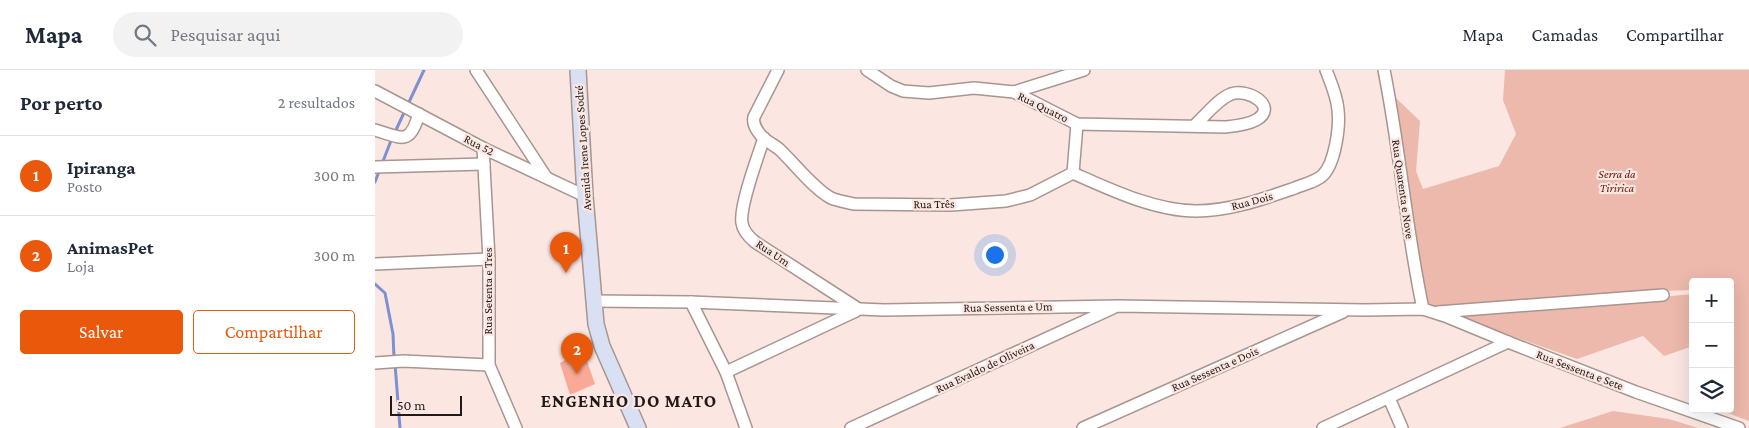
<!DOCTYPE html>
<html lang="pt">
<head>
<meta charset="utf-8">
<style>
  body { margin:0; font-family:"Crimson Pro",serif; background:#f2f2f3; color:#1f2937 }
  .controls { position:absolute; right:15px; bottom:15px; display:grid; overflow:hidden; border-radius:5px; box-shadow:0 5px 20px #0002 }
  .controls button { width:45px; height:45px; display:grid; place-items:center; padding:0; border:0; border-bottom:1px solid #e0e1e3; background:#fff; color:#1f2937; font:25px sans-serif }
  .scale { position:absolute; left:15px; bottom:12px; width:72px; box-sizing:border-box; padding-left:5px; border:2px solid #201917; border-top:0; font-size:14px; line-height:18px; white-space:nowrap; color:#201917; -webkit-text-stroke:4px #fbe6e1; paint-order:stroke }
  .you { position:absolute; left:619px; top:184px; width:18px; height:18px; margin:-12px; border:4px solid #fff; border-radius:50%; background:#1a73e8; box-shadow:0 0 0 8px #1a73e833 }
  .badge { display:grid; place-items:center; width:32px; height:32px; border-radius:50%; background:#ea580c; color:#fff; font-size:16px; font-weight:700 }
  .pin { position:absolute; translate:-50% -41px; filter:drop-shadow(0 1px 2px #0008) }
  .pin::after { content:''; position:absolute; top:26px; width:18px; height:15px; background:inherit; clip-path:polygon(0 0,100% 0,50% 100%) }
  .list { margin:0; padding:0; list-style:none }
  h2 { display:flex; justify-content:space-between; align-items:center; height:65px; margin:0; padding:0 20px; font-size:21px }
  h2 small { font-size:16px; font-weight:400; color:#747a83 }
  .list li { display:grid; grid-template-columns:32px 1fr auto; gap:15px; align-items:center; box-sizing:border-box; height:80px; padding:0 20px; border-top:1px solid #e0e1e3 }
  .list b { display:block; font-size:19px; white-space:nowrap }
  .list p { margin:0; font-size:16px; white-space:nowrap; color:#747a83 }
  .list em { font-size:16px; font-style:normal; color:#747a83 }
  .actions { display:flex; gap:10px; padding:15px 20px }
  .actions a { flex:1; padding:11px 0; border:1px solid #ea580c; border-radius:5px; text-align:center; font-size:18px; color:#ea580c }
  .actions .main { background:#ea580c; color:#fff }
  .icon { flex:none; width:28px; height:28px; fill:none; stroke:currentColor; stroke-width:2; stroke-linecap:round; stroke-linejoin:round }
  .map { position:relative; flex:none; width:1374px; height:358px; overflow:hidden }
  header { display:flex; align-items:center; gap:30px; box-sizing:border-box; height:70px; padding:0 25px; background:#fff; border-bottom:1px solid #e0e1e3 }
  header strong { font-size:24px }
  nav { display:flex; gap:28px; margin-inline-start:auto; font-size:18px }
  .search { width:350px; height:45px; background:#f2f2f3; display:flex; align-items:center; gap:12px; box-sizing:border-box; padding:0 18px; border-radius:28px; color:#747a83; font-size:19px }
  main { display:flex }
  aside { flex:1; background:#fff }
  .map>svg:first-child { display:block }
  .green { fill:#ecb9ac }
  .lines { fill:none; stroke-linecap:round; stroke-linejoin:round }
  .stream { stroke:#7d90d2; stroke-width:3 }
  .building { fill:#faa996 }
  .street-casing { stroke:#a89590; stroke-width:14 }
  .secondary-casing { stroke:#a89590; stroke-width:18 }
  .street { stroke:#fff; stroke-width:11 }
  .secondary { stroke:#dae0f3; stroke-width:15 }
  .labels { text-anchor:middle; dominant-baseline:central; stroke-width:4.5; stroke-linejoin:round; paint-order:stroke }
  .street-label { font-size:12px; fill:#201917; stroke:#fbe6e1 }
  .park-label { font-size:12px; font-style:italic; fill:#611b0c; stroke:#fbe6e1 }
  .district-label { font-size:18px; font-weight:bold; letter-spacing:1px; fill:#201917; stroke:#fbe6e1 }
</style>
</head>
<body>
<header>
<strong>Mapa</strong>
<div class="search"><svg class="icon" aria-label="search" viewBox="0 0 24 24"><circle cx="10" cy="10" r="6"/><path d="M15 15l6 6"/></svg>Pesquisar aqui</div>
<nav><a>Mapa</a><a>Camadas</a><a>Compartilhar</a></nav>
</header>
<main>
<aside>
<h2>Por perto<small>2 resultados</small></h2>
<ul class="list">
<li><span class="badge">1</span><div><b>Ipiranga</b><p>Posto</p></div><em>300 m</em></li>
<li><span class="badge">2</span><div><b>AnimasPet</b><p>Loja</p></div><em>300 m</em></li>
</ul>
<div class="actions"><a class="main">Salvar</a><a>Compartilhar</a></div>
</aside>
<div class="map">
<svg width="1374" height="358" viewBox="0 0 1374 358">
  <rect width="100%" height="100%" fill="#fbe6e1"/>
  <g class="green">
    <polygon points="1130,0 1374,0 1374,351 1342,339 1355,339 1355,212 1318,212 1318,220 1253,222 1049,237 1045,229 1020,27 1045,51 1041,101 1048,119 1124,96 1141,64 1128,30"/>
    <polygon points="1318,224 1318,276 1289,286 1268,266 1202,289 1081,246"/>
    <polygon points="1238,341 1294,349 1323,358 1185,358"/>
  </g>
  <g class="lines">
    <g class="stream">
      <polyline points="20,62 49,0"/>
      <polyline points="0,112 17,68"/>
      <polyline points="0,214 10,223 18,264 19,288"/>
      <polyline points="20,294 25,358"/>
    </g>
  </g>
  <polygon class="building" points="208,280 220,314 195,325 185,293"/>
  <g class="lines">
    <defs>
      <g id="street">
        <polyline points="101,0 171,107"/>
        <path d="M 403,0 L 379,47 C 377,55 383,62 388,68 C 393,72 399,75 404,79 C 419,93 439,119 456,128 C 463,131 471,132 479,134 L 576,135 L 631,131 L 655,125 L 698,103 L 702,54"/>
        <path d="M 492,0 L 516,16 L 528,21 L 554,23 L 599,18 L 639,22 L 702,54 L 850,57 C 860,56 872,55 881,50 C 904,37 874,18 856,24 C 843,29 831,45 820,55"/>
        <path d="M 1009,0 C 1025,79 1031,160 1048,239"/>
        <polyline points="0,21 108,78 210,126"/>
        <polyline points="639,22 709,0"/>
        <path d="M 0,60 C 28,68 34,76 44,44"/>
        <path d="M 389,68 C 383,86 364,137 367,153 C 368,161 374,167 380,172 L 482,238"/>
        <polyline points="108,78 114,189 114,295 141,358"/>
        <polyline points="0,97 109,94"/>
        <path d="M 698,103 C 734,119 780,141 821,141 C 855,141 888,129 920,118 C 929,114 941,112 948,105 C 960,93 965,57 963,40 C 962,26 956,13 951,0"/>
        <polyline points="0,194 114,189"/>
        <polyline points="218,231 316,232 509,240 743,236 990,240 1048,239 1070,246 1133,272 1261,322 1364,358"/>
        <polyline points="316,232 351,302 371,358"/>
        <polyline points="1063,242 1288,225"/>
        <polyline points="0,293 28,291 114,295"/>
        <polyline points="351,302 481,241"/>
        <polyline points="1014,328 1027,358"/>
        <polyline points="476,358 738,238"/>
        <polyline points="708,358 968,242"/>
        <polyline points="948,358 1133,272"/>
      </g>
      <polyline id="secondary" points="203,0 210,126 221,254 227,276 263,358"/>
    </defs>
    <use href="#street" class="street-casing"/>
    <use href="#secondary" class="secondary-casing"/>
    <use href="#street" class="street"/>
    <use href="#secondary" class="secondary"/>
  </g>
  <g class="labels">
    <g class="street-label">
      <text transform="translate(668 37) rotate(26)">Rua Quatro</text>
      <text transform="translate(104 75) rotate(27)">Rua 52</text>
      <text transform="translate(208 78) rotate(-94)">Avenida Irene Lopes Sodré</text>
      <text transform="translate(1028 119) rotate(82)">Rua Quarenta e Nove</text>
      <text transform="translate(877 131) rotate(-15)">Rua Dois</text>
      <text transform="translate(559 134) rotate(-1)">Rua Três</text>
      <text transform="translate(398 183) rotate(34)">Rua Um</text>
      <text transform="translate(113 221) rotate(-90)">Rua Setenta e Tres</text>
      <text transform="translate(633 237) rotate(-1)">Rua Sessenta e Um</text>
      <text transform="translate(610 297) rotate(-25)">Rua Evaldo de Oliveira</text>
      <text transform="translate(840 299) rotate(-24)">Rua Sessenta e Dois</text>
      <text transform="translate(1205 300) rotate(21)">Rua Sessenta e Sete</text>
    </g>
    <g class="park-label">
      <text x="1242" y="104">Serra da<tspan x="1242" dy="14">Tiririca</tspan></text>
    </g>
    <g class="district-label">
      <text x="254" y="331">ENGENHO DO MATO</text>
    </g>
  </g>
</svg>
<div class="controls">
<button>+</button>
<button>−</button>
<button><svg class="icon" aria-label="layers" viewBox="0 0 24 24"><path d="M12 4l9 5-9 5-9-5zM3 14l9 5 9-5"/></svg></button>
</div>
<div class="scale">50 m</div>
<div class="you"></div>
<div class="pin badge" style="left:191px;top:203px">1</div>
<div class="pin badge" style="left:202px;top:304px">2</div>
</div>
</main>
</body>
</html>
